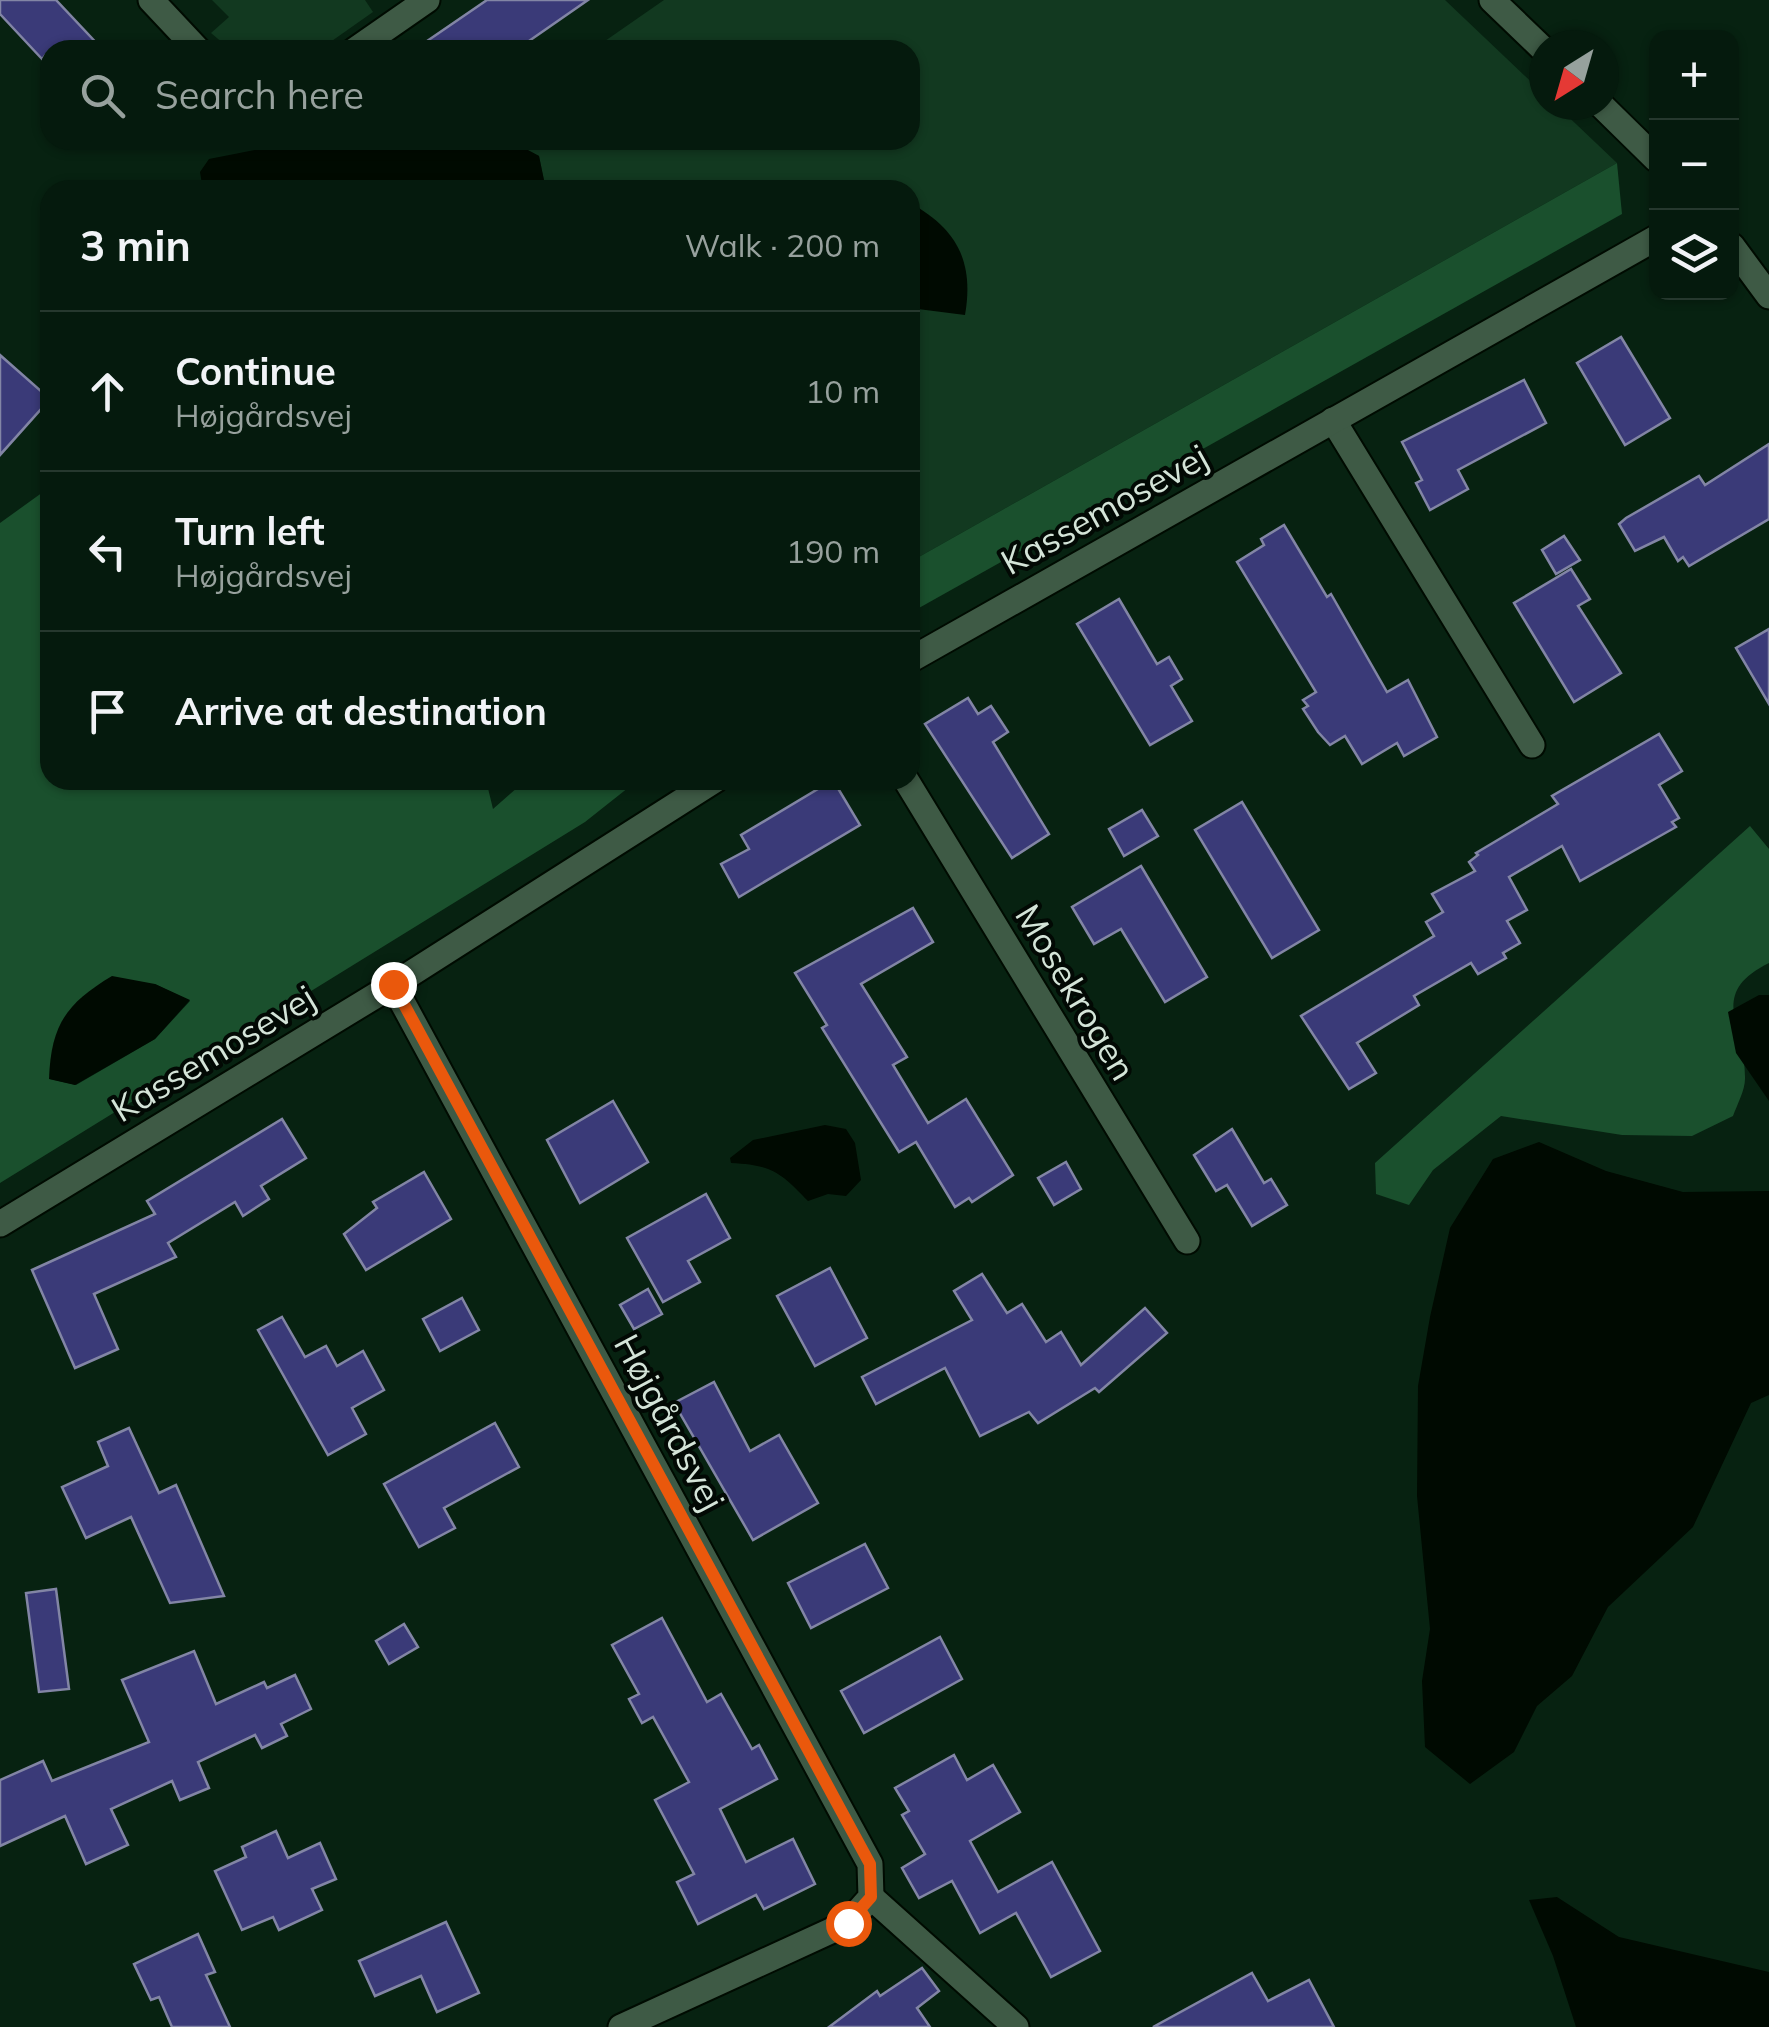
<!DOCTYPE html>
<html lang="en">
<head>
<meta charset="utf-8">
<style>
  body { margin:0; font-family:Mulish,sans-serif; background:#13271b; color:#f1f3f6 }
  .controls { position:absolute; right:30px; top:30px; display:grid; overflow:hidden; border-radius:20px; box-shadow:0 2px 8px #0004 }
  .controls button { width:90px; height:90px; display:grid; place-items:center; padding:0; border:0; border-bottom:2px solid #26382e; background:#051a0d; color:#f1f3f6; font:50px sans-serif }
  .compass { position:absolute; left:1529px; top:30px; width:90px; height:90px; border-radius:50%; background:#051a0d; box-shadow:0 2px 8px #0004; rotate:217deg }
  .stop { position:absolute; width:30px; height:30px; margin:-22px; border:8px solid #ea580c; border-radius:50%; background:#fff }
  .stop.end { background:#ea580c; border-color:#fff; box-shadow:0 2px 10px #0008 }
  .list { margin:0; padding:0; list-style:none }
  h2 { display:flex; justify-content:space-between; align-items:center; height:130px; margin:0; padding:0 40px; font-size:42px }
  h2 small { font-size:32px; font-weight:400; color:#97a19d }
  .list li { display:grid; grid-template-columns:65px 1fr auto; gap:30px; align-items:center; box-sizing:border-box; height:160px; padding:0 40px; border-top:2px solid #26382e }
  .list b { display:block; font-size:38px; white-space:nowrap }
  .list p { margin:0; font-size:32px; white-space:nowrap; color:#97a19d }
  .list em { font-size:32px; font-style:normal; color:#97a19d }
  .icon { flex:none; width:55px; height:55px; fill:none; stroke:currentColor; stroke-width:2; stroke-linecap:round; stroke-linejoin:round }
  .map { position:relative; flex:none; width:1769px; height:2027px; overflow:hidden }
  .search { position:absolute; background:#051a0d; box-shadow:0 2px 8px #0004; left:40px; top:40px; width:880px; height:110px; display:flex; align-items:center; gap:25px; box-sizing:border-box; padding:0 35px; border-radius:30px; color:#97a19d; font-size:38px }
  .panel { position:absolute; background:#051a0d; box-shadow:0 2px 8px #0004; left:40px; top:180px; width:880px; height:610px; border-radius:30px }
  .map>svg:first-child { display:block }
  .green { fill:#123920 }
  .forest { fill:#1a502d; fill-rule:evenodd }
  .water { fill:#000a01 }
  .building { fill:#3a3a78; stroke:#8285a5; stroke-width:2.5 }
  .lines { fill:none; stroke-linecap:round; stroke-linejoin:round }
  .minor-casing { stroke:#000b01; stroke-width:29 }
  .minor { stroke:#3e5a45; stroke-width:25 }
  .route { stroke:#ea580c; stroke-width:12 }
  .labels { text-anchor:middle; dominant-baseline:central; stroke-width:8; stroke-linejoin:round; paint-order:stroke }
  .street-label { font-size:35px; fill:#d4e4d8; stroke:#020904 }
</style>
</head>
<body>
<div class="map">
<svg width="1769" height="2027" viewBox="0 0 1769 2027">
  <rect width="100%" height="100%" fill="#072211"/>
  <g class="green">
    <polygon points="212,0 365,0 373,12 319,50 231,50 211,33 229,17"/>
    <polygon points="664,0 1445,0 1544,94 1544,105 1556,105 1617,163 910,562 910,190 546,190 539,156 509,140 910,140 910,50 592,50"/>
  </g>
  <g class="forest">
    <polygon points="1617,163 1622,214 910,613 910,562"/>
    <path d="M 50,487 L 50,780 L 486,780 L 493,809 L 526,780 L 638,780 L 585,822 L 0,1183 L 0,523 ZM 155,984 L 190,1001 L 155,1039 L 76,1085 L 50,1079 Z"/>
    <path d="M 1750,826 L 1769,849 L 1769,963 C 1706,994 1746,1027 1745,1079 C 1745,1090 1737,1105 1733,1116 L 1692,1136 L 1622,1135 L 1501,1116 L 1433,1170 L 1409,1205 L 1376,1194 L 1375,1163 Z"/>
  </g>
  <g class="water">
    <polygon points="306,140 416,147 437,140 509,140 539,156 546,190 203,190 200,172 209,159"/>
    <path d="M 910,203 C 958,229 974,263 965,315 L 910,308 Z"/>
    <path d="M 112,976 L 155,984 L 190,1000 L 155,1039 L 75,1085 L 49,1079 C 51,1024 67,1003 112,976 Z"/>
    <polygon points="1759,995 1769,995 1769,1101 1736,1053 1728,1012"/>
    <path d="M 825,1125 L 846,1129 L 855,1143 L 861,1180 L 846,1196 L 828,1194 L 808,1201 C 780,1172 772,1165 731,1163 L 730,1158 L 753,1140 Z"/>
    <polygon points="1539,1142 1606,1171 1683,1192 1769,1191 1769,1395 1751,1403 1693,1527 1608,1607 1572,1676 1537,1706 1514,1752 1470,1784 1425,1747 1422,1681 1430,1629 1417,1496 1418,1386 1430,1317 1450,1228 1493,1159"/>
    <polygon points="1557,1897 1619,1937 1769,1972 1769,2027 1576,2027 1553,1956 1529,1900"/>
  </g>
  <g class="building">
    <polygon points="0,0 56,0 103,50 50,50 42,59 0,14"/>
    <polygon points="487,0 588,0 516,50 414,50"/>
    <polygon points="1621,337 1670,418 1625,445 1577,363"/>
    <polygon points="0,355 50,399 0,455"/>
    <polygon points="1524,380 1546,423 1458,470 1468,489 1430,510 1416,483 1422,480 1402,442"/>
    <polygon points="1769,444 1769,519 1689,566 1683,557 1678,561 1664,537 1635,551 1619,524 1626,518 1699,476 1705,485"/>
    <polygon points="1284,525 1327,597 1331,594 1387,692 1408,680 1437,737 1404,756 1397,743 1362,764 1345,736 1330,745 1318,732 1303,709 1308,706 1303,700 1316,692 1237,562 1264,545 1261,539"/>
    <polygon points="1564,536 1580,560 1556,574 1542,550"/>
    <polygon points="1571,569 1590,599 1578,606 1621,673 1574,702 1514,603"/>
    <polygon points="1119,599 1157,664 1169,657 1182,679 1171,686 1192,721 1150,745 1077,624"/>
    <polygon points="1769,629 1769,704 1736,648"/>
    <polygon points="968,698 978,714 991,706 1008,732 993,742 1049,834 1012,858 925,724"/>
    <polygon points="1659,734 1682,771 1659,785 1679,818 1672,822 1676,827 1580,881 1562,846 1509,877 1527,910 1507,921 1520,943 1503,953 1506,958 1478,974 1471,963 1414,996 1419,1005 1357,1043 1376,1073 1349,1089 1301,1016 1434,936 1426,922 1443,912 1432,894 1475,871 1469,862 1478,855 1476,853 1558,804 1552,796"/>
    <polygon points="833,780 860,825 739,897 721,864 749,849 741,835"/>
    <polygon points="1242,802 1319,930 1272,958 1195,830"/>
    <polygon points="1142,810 1158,836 1124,856 1109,829"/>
    <polygon points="1141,866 1207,977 1165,1002 1121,929 1094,944 1072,907"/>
    <polygon points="913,908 933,942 861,984 907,1057 893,1065 928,1123 966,1099 1013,1175 972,1202 969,1198 955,1207 916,1142 899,1152 822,1028 827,1025 795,973"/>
    <polygon points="613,1101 648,1162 580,1203 547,1140"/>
    <polygon points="282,1119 306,1158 261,1186 269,1199 243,1216 235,1202 168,1243 176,1257 94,1294 118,1349 75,1368 32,1270 155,1214 147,1201"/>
    <polygon points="1232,1129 1264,1183 1271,1179 1287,1205 1252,1226 1227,1185 1216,1191 1194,1155"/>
    <polygon points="1066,1162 1081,1189 1054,1205 1038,1178"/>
    <polygon points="424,1172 451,1219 366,1270 344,1234 377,1208 373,1202"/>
    <polygon points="706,1194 730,1238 688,1261 700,1282 663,1302 627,1238"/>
    <polygon points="830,1268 867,1338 815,1366 777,1296"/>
    <polygon points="982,1274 1007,1313 1022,1304 1046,1342 1061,1332 1081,1365 1145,1308 1167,1333 1099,1392 1095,1388 1038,1423 1029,1412 980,1436 945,1368 876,1404 862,1377 972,1320 954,1291"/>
    <polygon points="648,1289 662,1314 634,1329 620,1305"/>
    <polygon points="462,1298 479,1330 440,1351 423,1319"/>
    <polygon points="282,1317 305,1357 326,1346 337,1366 363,1351 384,1390 352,1408 366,1434 328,1455 258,1330"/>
    <polygon points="714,1382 750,1451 779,1435 818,1503 753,1540 674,1403"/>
    <polygon points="495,1423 519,1467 444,1508 455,1528 419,1547 384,1484"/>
    <polygon points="129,1428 159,1493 176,1485 224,1596 170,1603 131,1517 86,1538 62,1487 108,1466 98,1442"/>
    <polygon points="865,1544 888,1588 811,1628 788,1583"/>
    <polygon points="56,1589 69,1689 39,1692 26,1593"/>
    <polygon points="662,1618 707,1702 721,1694 752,1749 759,1745 777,1779 720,1809 746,1862 793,1839 815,1884 764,1909 756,1895 698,1924 677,1882 694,1874 655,1800 689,1782 653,1717 642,1723 629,1699 639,1694 612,1645"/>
    <polygon points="404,1624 418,1647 389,1664 376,1641"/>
    <polygon points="940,1637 962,1679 864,1733 841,1691"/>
    <polygon points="194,1651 216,1704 264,1682 267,1688 295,1675 311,1709 281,1724 287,1736 262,1748 255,1735 198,1762 209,1788 180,1800 172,1781 111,1809 128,1845 86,1864 65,1816 0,1846 0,1780 43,1761 52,1781 149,1742 122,1680"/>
    <polygon points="954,1755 967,1780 993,1765 1020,1812 970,1841 998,1892 1052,1862 1100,1951 1051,1977 1016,1913 980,1933 952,1881 919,1898 902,1868 925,1854 902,1815 909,1811 895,1788"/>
    <polygon points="276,1831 288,1858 320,1843 336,1879 312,1889 322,1910 279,1930 273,1917 242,1930 215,1871 246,1857 242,1847"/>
    <polygon points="446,1922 479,1993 437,2012 421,1976 375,1996 359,1961"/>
    <polygon points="198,1934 215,1972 206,1975 230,2027 172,2027 159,1997 151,2000 134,1964"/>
    <polygon points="922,1968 939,1991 917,2008 930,2027 829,2027 877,1991 880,1996"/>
    <polygon points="1252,1973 1268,2001 1309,1980 1334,2027 1153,2027"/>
  </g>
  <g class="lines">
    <defs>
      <g id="minor">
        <polyline points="151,0 198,50"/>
        <polyline points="1492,0 1544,50"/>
        <polyline points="355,50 427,0"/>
        <polyline points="1601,105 1656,159"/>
        <polyline points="1732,246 1769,296"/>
        <polyline points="1333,420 1532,745"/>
        <polyline points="910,660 1656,238"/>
        <polyline points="906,780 1187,1241"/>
        <polyline points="393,985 870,1864 871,1897 848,1923 621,2027"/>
        <polyline points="0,1224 393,985 715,780"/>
        <polyline points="871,1897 1016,2027"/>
      </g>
    </defs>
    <use href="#minor" class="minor-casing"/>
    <use href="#minor" class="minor"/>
  </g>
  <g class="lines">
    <polyline class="route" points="393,984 870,1864 871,1897 848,1923"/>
  </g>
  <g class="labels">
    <g class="street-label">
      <text transform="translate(1104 509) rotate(-29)">Kassemosevej</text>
      <text transform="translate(1076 992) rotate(59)">Mosekrogen</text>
      <text transform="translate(213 1053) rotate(-31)">Kassemosevej</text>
      <text transform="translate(670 1422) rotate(62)">Højgårdsvej</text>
    </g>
  </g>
</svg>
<div class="controls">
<button>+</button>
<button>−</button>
<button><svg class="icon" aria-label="layers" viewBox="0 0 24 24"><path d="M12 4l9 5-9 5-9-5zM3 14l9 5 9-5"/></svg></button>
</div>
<svg class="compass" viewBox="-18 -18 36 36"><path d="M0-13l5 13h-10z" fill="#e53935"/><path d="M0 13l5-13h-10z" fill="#97a19d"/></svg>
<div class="stop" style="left:848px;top:1923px"></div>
<div class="stop end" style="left:393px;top:984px"></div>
<div class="search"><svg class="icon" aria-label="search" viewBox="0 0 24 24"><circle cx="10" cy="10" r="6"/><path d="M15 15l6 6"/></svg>Search here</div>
<section class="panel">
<h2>3 min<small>Walk · 200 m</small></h2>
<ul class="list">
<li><svg class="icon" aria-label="ahead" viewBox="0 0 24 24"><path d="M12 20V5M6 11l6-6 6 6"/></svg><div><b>Continue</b><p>Højgårdsvej</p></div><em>10 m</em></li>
<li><svg class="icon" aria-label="left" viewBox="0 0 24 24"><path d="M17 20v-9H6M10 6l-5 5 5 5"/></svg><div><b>Turn left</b><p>Højgårdsvej</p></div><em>190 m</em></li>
<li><svg class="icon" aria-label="arrive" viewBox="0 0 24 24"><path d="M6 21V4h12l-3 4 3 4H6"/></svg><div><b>Arrive at destination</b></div></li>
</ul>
</section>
</div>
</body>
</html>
